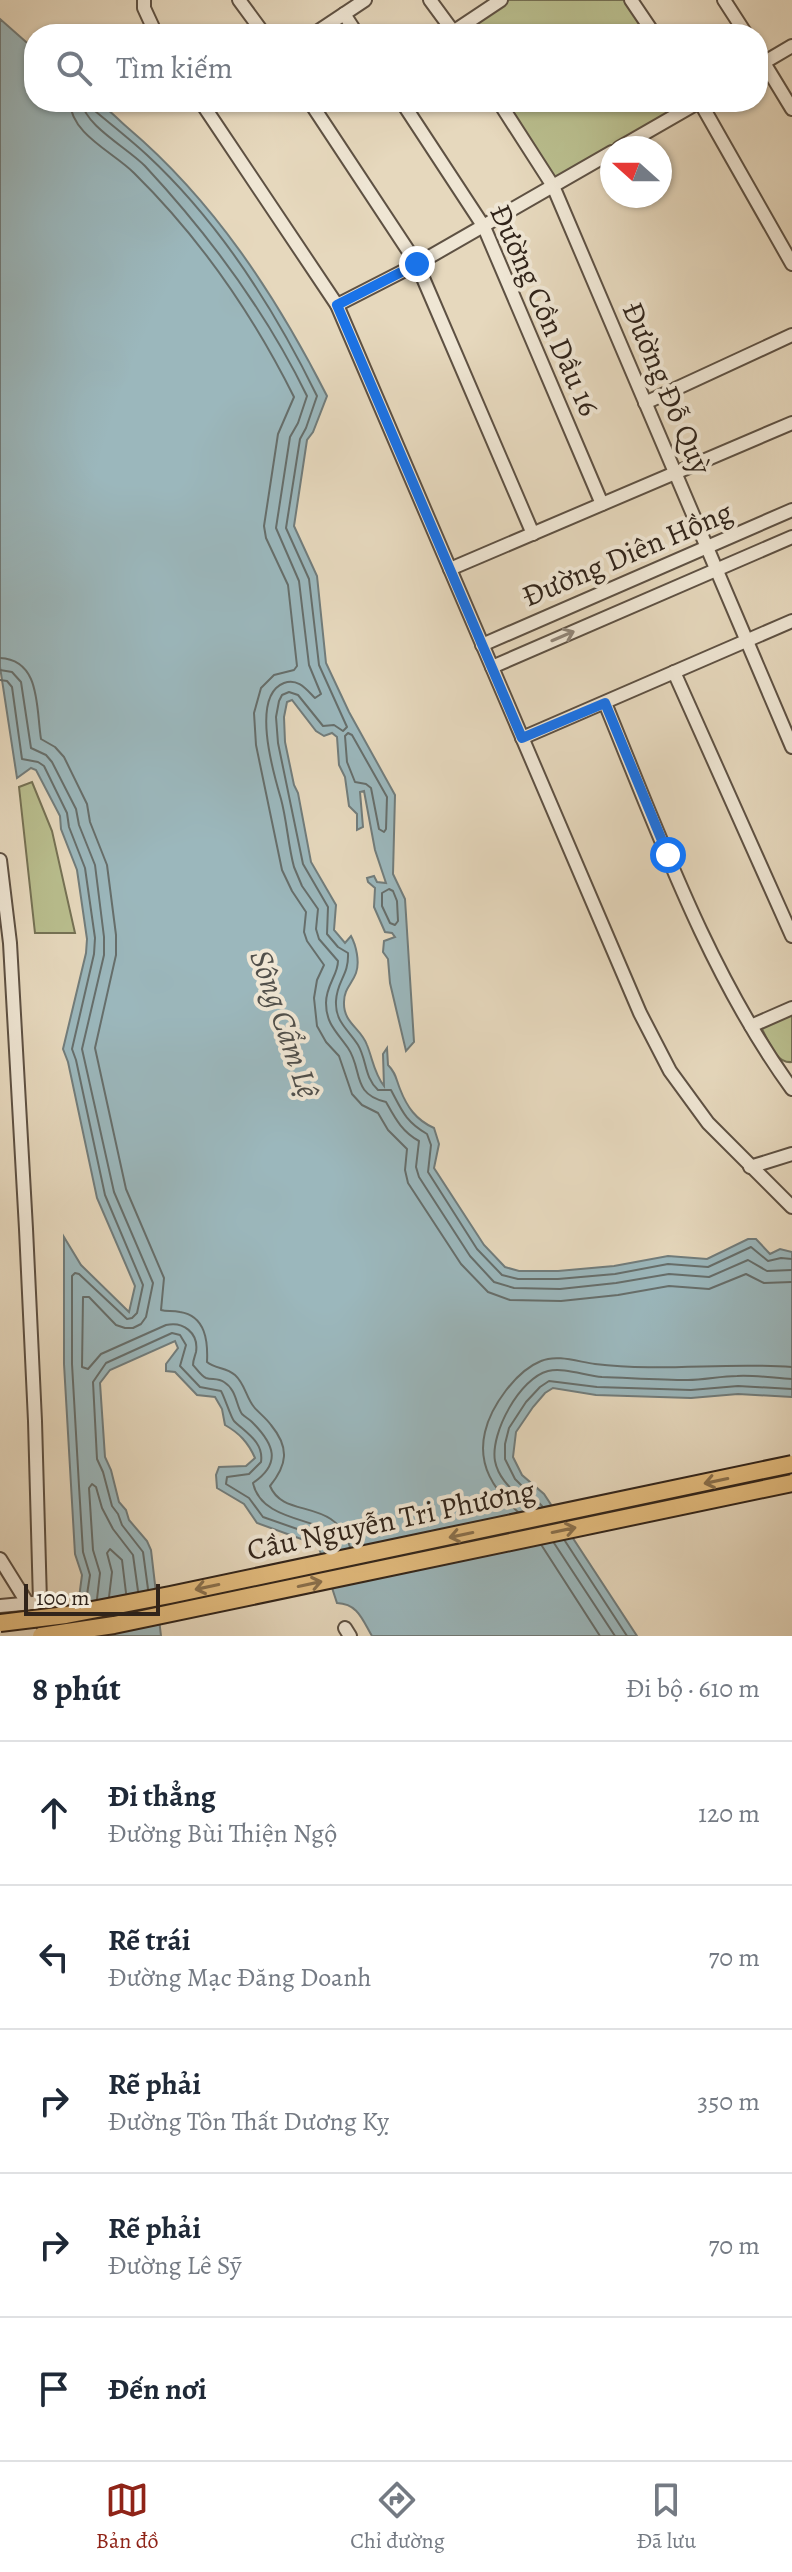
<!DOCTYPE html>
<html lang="vi">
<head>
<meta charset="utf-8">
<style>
  body { margin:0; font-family:Alegreya,serif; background:#f6f6f7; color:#1f2937 }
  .compass { position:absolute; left:600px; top:136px; width:72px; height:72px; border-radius:50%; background:#fff; box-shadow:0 2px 6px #0004; rotate:291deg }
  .scale { position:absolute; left:24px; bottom:20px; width:136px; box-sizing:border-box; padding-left:8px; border:4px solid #31241a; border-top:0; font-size:22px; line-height:28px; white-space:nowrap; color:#31241a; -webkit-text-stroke:6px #efe6d4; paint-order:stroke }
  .stop { position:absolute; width:24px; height:24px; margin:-18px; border:6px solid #1a73e8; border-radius:50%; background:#fff }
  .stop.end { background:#1a73e8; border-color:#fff; box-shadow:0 2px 8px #0008 }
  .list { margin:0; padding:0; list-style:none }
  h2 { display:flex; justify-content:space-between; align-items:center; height:104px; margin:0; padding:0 32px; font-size:34px }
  h2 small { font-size:26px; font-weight:400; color:#747a83 }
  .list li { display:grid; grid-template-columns:52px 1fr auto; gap:24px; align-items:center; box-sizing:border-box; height:144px; padding:0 32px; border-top:2px solid #e0e1e3 }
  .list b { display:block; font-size:30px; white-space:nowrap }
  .list p { margin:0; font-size:26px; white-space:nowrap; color:#747a83 }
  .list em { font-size:26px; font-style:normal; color:#747a83 }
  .icon { flex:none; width:44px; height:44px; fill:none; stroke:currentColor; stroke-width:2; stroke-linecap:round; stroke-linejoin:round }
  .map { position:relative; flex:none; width:792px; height:1636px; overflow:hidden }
  .search { position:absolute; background:#fff; box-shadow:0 2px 6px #0004; left:24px; right:24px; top:24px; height:88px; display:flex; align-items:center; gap:20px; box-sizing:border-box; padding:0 28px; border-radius:32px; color:#747a83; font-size:30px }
  .sheet { height:824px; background:#fff }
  nav { display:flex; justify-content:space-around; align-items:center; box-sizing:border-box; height:112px; border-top:2px solid #e0e1e3; background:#fff; font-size:22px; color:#747a83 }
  nav a { display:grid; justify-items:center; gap:4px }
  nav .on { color:#8f2418 }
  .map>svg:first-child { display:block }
  .green { fill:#b9be8e; stroke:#757154; stroke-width:2 }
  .water { fill:#9bb7bc; stroke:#717c7b; stroke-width:2 }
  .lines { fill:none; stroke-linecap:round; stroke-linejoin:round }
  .shore { stroke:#666e6b; stroke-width:2 }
  .minor-casing { stroke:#5e5143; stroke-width:16 }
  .minor { stroke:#efe6d4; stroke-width:12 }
  .major-bridge-casing { stroke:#31241a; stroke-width:20; stroke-linecap:butt }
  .major-bridge { stroke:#e3bc7e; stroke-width:16 }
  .oneway { stroke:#908577 }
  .oneway2 { stroke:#8a704c }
  .route { stroke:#1a73e8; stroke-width:10 }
  .labels { text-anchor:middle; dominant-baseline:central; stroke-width:8; stroke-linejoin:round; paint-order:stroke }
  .street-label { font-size:30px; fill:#31241a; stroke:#efe6d4 }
  .water-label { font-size:32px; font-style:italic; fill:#51504b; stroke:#efe6d4 }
</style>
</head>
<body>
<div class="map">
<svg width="792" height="1636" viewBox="0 0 792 1636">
  <rect width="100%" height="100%" fill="#e6d8bd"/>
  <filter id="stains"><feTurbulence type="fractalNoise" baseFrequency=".0025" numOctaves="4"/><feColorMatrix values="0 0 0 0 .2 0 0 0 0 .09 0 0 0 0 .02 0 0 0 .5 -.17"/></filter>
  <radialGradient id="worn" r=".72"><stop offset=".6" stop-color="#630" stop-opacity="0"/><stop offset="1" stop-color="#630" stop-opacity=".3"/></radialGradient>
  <g class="green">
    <polygon points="501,0 631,0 654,34 455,34"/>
    <polygon points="499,102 699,102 553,186"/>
    <polygon points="32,782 52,831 75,933 35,933 19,787"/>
    <path d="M 792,1011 L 792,1062 C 776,1064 769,1042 762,1029 L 764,1023 Z"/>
  </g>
  <path class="water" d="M 0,19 L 34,49 L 34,102 C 50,102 81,99 95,102 C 106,105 119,121 128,128 C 214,201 276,296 327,396 L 313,432 L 307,440 L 294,526 L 317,576 L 326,663 L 349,712 L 395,795 L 393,874 L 405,899 L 414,1042 L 406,1051 L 390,983 L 388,959 L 383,952 L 384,941 L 395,937 L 392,933 L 385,932 L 374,907 L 375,888 L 368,882 L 367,878 L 374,876 L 377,882 L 386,883 L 375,850 L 364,791 L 360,792 L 363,827 L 357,830 L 357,814 L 349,806 L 345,777 L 339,765 L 337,737 L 332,733 L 324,736 L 316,731 L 292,700 L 287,702 L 284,717 L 285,742 L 294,785 L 298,793 L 311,862 L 336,905 L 334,930 L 345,943 L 351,936 C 356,945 360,962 356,973 C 352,984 344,989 344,1002 C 343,1023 361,1028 367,1045 C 373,1060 374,1073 384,1086 L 383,1054 L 387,1048 L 388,1065 C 396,1073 396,1079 400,1089 C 407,1107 416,1120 434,1128 L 439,1144 L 434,1168 L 484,1245 L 505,1267 L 519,1271 L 558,1271 L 614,1266 L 668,1256 L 707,1259 L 748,1239 L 756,1239 L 770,1254 L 780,1249 L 792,1252 L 792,1397 L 738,1394 L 691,1398 L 596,1395 L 553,1388 L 545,1393 L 533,1407 L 516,1432 L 513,1457 L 522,1475 L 544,1494 L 637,1636 L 372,1636 C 362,1619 358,1604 337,1603 L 318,1545 L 257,1523 L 244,1504 L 217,1488 L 216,1475 L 219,1467 L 246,1466 L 255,1458 C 248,1442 239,1433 225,1425 L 222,1409 L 215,1397 L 197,1395 L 175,1372 L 166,1371 L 166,1364 L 178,1348 L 175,1341 L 110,1370 L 100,1383 L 105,1457 L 111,1470 L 119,1502 L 126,1510 L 129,1520 L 147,1541 L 151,1550 L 161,1636 L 74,1636 L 82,1575 L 75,1554 L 64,1364 L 64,1237 L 81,1265 L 129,1312 L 135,1286 L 97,1198 L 68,1062 L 63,1049 L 86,953 L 87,939 L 77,870 L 61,829 L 60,816 L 36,770 L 31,768 L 17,778 L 0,667 Z"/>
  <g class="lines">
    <g class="shore">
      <path d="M 70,102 C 71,134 113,152 134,173 C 199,237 253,315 294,397 L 278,434 L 264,526 L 266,538 L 288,585 L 297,666 L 294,670 L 274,675 L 261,688 L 254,713 L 256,745 L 282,870 L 292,891 L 306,912 L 304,932 L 307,941 L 324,965 L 317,980 L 314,998 L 317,1026 L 326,1042 L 339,1056 L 352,1094 L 362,1105 L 378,1113 L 388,1130 L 407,1149 L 405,1170 L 408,1183 L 461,1264 L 488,1292 L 510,1300 L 561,1301 L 618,1295 L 669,1286 L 709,1289 L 746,1274 L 764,1283 L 792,1282"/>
      <path d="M 82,102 C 84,125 129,149 145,166 C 210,236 265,310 307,396 L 298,423 L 290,437 L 276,528 L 299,581 L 309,665 L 321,694 L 315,698 C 306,689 298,678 284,683 C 250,696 274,775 281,799 C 287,821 288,845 294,867 L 302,886 L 318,909 L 316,929 L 319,939 L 338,961 C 338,975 326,985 326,1003 C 326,1024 337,1032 348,1048 C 363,1070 351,1094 386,1102 C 395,1118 402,1132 419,1141 L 416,1167 L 419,1177 L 470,1256 L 494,1282 L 514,1288 L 560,1289 L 616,1283 L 669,1274 L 709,1277 L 748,1260 L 767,1271 L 792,1270"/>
      <path d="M 92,102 L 95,111 C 113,126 131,140 147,155 C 218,221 275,310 317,396 L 306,428 L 300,439 L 286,528 L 309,579 L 319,665 L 347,727 L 343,731 L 334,725 L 323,726 L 298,695 L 289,692 L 282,695 L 279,701 L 276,717 L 278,743 L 303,864 L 328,907 L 327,934 L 338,947 L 348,953 C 349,976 337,980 336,1001 C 335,1022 348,1029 358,1045 C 367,1060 364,1077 378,1090 L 391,1090 C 402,1111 406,1122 427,1134 L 431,1145 L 428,1172 L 477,1249 L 502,1275 L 518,1279 L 558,1279 L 615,1274 L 668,1264 L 708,1267 L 751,1247 L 768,1261 L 781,1258 L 792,1259"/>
      <path d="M 0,658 C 41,660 36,708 41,739 L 55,747 L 64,757 L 87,804 L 90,822 L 107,865 L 116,935 L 116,955 L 95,1048 L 126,1189 L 164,1278 L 161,1310 C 167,1312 172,1310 180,1312 C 206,1316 208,1342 207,1362 C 215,1369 226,1367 235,1375 C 245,1384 246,1397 254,1407 C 259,1413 266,1418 271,1425 C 290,1448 287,1465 270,1486 C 284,1520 335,1496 350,1547"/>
      <path d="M 0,670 L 12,672 L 21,682 L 31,748 L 46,755 L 52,762 L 76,809 L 79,825 L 95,865 L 104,937 L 104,955 L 82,1049 L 114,1192 L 153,1283 L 146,1317 L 141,1324 L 133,1328 L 125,1328 L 116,1325 L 89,1297 L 83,1297 L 82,1367 L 88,1369 L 101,1354 L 166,1325 C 183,1321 199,1333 196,1352 C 195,1356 193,1360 193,1365 C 196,1368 201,1376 206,1378 C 212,1380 218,1378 224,1382 C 237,1390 236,1406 242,1414 C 245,1417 249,1419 252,1422 C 274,1444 282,1463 253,1483 C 260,1516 303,1518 328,1530 L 335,1538 L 339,1549"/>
      <polyline points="0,680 7,681 12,687 22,759 38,762 44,766 67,813 69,827 85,868 95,938 94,954 72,1049 76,1060 105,1195 143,1285 137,1313 132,1318 127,1319 79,1274 75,1273 72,1276 72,1364 79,1486 83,1552 90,1575 86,1601"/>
      <polygon points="348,733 352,735 387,797 386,829 384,832 379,829 371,788 366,784 355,782 347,762 345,736"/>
      <polygon points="389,889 393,891 397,901 398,921 395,925 390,923 382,906 382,893"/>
      <polyline points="542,1506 515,1479 505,1459 505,1444 509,1428 526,1402 540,1387 549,1381 597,1387 691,1390 738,1386 792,1389"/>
      <path d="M 531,1509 C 518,1494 499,1482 495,1461 C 490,1433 520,1378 548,1371 C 564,1367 586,1376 602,1377 C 631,1378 660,1380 688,1380 C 704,1380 721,1376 737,1376 C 755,1375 774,1378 792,1379"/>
      <path d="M 518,1512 C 494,1490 477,1465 485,1432 C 491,1406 516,1371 541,1361 C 557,1354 579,1362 595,1364 C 661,1372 726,1362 792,1367"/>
      <polyline points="565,1541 627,1636"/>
      <polyline points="554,1543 615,1636"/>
      <polyline points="542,1546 600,1636"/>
      <path d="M 148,1589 L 143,1552 L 122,1525 L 118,1514 L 112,1506 L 103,1472 L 97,1459 L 93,1382 L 106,1363 L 172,1333 L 180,1335 L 186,1345 L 180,1366 L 200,1387 L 221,1391 C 225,1398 231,1418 234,1421 C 246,1433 264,1442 261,1462 L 249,1474 L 227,1477 L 226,1484 L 249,1498 L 263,1517 L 323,1538 L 329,1551"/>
      <polyline points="109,1597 112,1572 107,1553 110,1549 122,1560 126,1593"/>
      <polyline points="97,1599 100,1573 93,1550 89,1488 92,1484 96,1487 102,1508 113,1529 133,1555 138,1591"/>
    </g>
    <defs>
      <g id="minor">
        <polyline points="144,0 144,8 156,34"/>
        <polyline points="239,0 264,34"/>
        <polyline points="430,0 455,34"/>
        <polyline points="631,0 654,34"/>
        <polyline points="724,0 746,34"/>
        <polyline points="344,14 357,34"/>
        <polyline points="453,32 501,0"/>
        <polyline points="314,34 365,0"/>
        <polyline points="758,53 792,109"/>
        <polyline points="758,66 792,46"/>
        <polyline points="201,102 337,305 640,1013 670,1071 708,1123 792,1207"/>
        <polyline points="310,102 417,264 533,534"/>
        <polyline points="402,102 484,227 602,504"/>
        <polyline points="499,102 553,186 792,747"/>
        <polyline points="700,102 792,264"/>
        <polyline points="619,148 699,102"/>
        <polyline points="337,305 417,264 612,152"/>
        <polyline points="645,403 792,335"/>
        <polyline points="450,569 792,423"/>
        <polyline points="482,645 792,510"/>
        <polyline points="492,667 792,537"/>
        <polyline points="674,672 792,936"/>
        <path d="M 605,703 C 658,832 709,975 792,1089"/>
        <polyline points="522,738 792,621"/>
        <polyline points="0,860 10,943 26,1229 35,1421 40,1602 43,1625"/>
        <polyline points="751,1026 792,1008"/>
        <polyline points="750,1167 792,1154"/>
        <polyline points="0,1559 28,1604"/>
        <polyline points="0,1606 33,1603"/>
        <polyline points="345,1628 350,1636"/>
      </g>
    </defs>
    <use href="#minor" class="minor-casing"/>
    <use href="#minor" class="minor"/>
    <defs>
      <g id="major-bridge">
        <polyline points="0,1623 66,1615 170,1595 792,1464"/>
        <polyline points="41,1636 114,1625 792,1483"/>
      </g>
    </defs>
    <use href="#major-bridge" class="major-bridge-casing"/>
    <use href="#major-bridge" class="major-bridge"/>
  </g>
  <defs><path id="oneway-shaft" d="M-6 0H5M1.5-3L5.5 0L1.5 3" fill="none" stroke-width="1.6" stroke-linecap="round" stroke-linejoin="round" transform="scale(2)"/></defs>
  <use class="oneway" href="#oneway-shaft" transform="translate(563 636) rotate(-23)"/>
  <g class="oneway2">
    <use href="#oneway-shaft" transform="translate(716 1481) rotate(168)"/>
    <use href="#oneway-shaft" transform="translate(564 1530) rotate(-12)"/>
    <use href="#oneway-shaft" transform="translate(461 1535) rotate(168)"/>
    <use href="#oneway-shaft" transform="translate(310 1584) rotate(-12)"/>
    <use href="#oneway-shaft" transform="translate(207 1587) rotate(168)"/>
  </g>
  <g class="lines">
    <polyline class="route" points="417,264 337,305 522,738 605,703 668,855"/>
  </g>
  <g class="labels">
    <g class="street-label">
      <text transform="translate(545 310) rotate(66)">Đường Cồn Dầu 16</text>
      <text transform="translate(667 388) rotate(67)">Đường Đỗ Quỳ</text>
      <text transform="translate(627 554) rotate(-23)">Đường Diên Hồng</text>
      <text transform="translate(391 1520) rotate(-12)">Cầu Nguyễn Tri Phương</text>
    </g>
    <g class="water-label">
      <text transform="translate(285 1023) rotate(71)">Sông Cẩm Lệ</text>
    </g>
  </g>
  <rect width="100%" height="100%" filter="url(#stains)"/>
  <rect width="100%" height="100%" fill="url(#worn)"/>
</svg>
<svg class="compass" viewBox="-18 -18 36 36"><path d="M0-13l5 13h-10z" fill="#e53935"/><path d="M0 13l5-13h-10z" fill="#747a83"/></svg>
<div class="scale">100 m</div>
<div class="stop" style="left:668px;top:855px"></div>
<div class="stop end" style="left:417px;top:264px"></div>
<div class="search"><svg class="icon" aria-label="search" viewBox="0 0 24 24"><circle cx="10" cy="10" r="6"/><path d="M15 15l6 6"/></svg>Tìm kiếm</div>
</div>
<section class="sheet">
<h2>8 phút<small>Đi bộ · 610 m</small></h2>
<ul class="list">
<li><svg class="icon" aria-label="ahead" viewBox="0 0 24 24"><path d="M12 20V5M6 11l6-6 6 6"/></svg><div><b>Đi thẳng</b><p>Đường Bùi Thiện Ngộ</p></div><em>120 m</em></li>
<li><svg class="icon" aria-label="left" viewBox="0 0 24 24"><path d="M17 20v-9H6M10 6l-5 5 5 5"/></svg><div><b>Rẽ trái</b><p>Đường Mạc Đăng Doanh</p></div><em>70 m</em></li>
<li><svg class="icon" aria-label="right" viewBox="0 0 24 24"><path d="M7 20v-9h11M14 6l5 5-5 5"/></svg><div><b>Rẽ phải</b><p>Đường Tôn Thất Dương Kỵ</p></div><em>350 m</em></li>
<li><svg class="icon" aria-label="right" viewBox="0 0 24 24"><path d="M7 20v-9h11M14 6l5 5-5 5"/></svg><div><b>Rẽ phải</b><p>Đường Lê Sỹ</p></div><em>70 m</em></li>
<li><svg class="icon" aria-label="arrive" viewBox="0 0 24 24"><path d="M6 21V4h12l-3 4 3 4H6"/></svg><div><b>Đến nơi</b></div></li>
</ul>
</section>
<nav>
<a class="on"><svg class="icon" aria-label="map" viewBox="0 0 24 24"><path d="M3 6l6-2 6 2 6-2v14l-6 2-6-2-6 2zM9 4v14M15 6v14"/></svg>Bản đồ</a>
<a><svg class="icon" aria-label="directions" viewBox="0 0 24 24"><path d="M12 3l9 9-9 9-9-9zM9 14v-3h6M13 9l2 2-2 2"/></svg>Chỉ đường</a>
<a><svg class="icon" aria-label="saved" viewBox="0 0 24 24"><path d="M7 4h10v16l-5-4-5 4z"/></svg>Đã lưu</a>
</nav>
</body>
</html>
